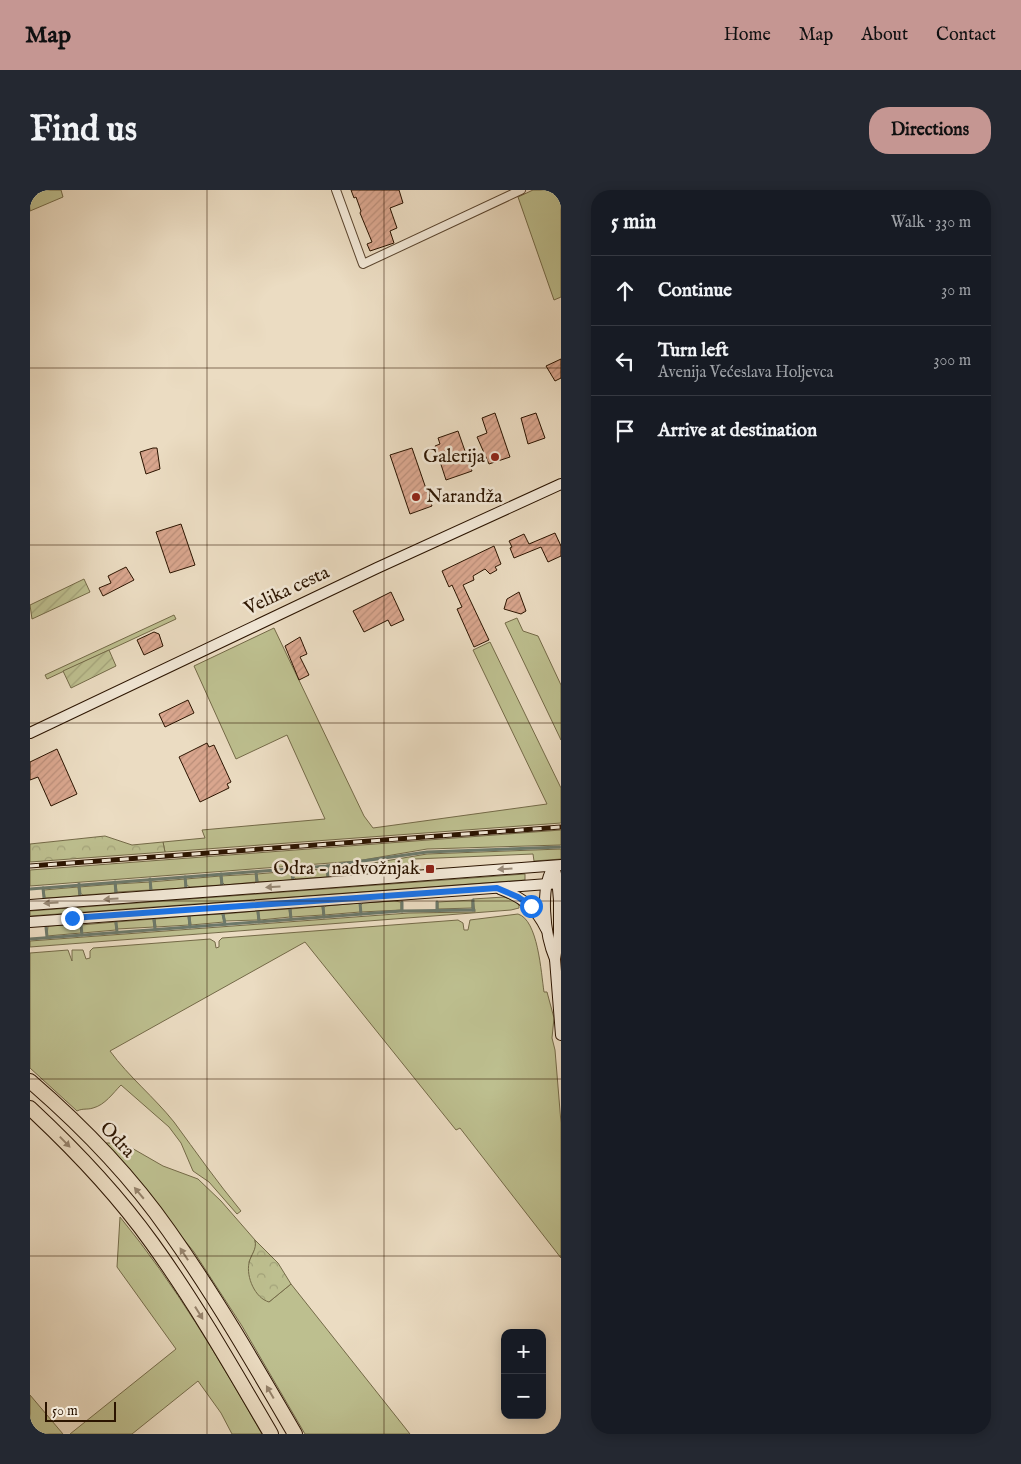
<!DOCTYPE html>
<html lang="en">
<head>
<meta charset="utf-8">
<style>
  body { margin:0; font-family:"IM FELL English",serif; background:#242831; color:#f1f3f6 }
  .controls { position:absolute; right:15px; bottom:15px; display:grid; overflow:hidden; border-radius:10px; box-shadow:0 2px 12px #0003 }
  .controls button { width:45px; height:45px; display:grid; place-items:center; padding:0; border:0; border-bottom:1px solid #363941; background:#171b24; color:#f1f3f6; font:25px sans-serif }
  .scale { position:absolute; left:15px; bottom:12px; width:71px; box-sizing:border-box; padding-left:5px; border:2px solid #2b1400; border-top:0; font-size:14px; line-height:18px; white-space:nowrap; color:#2b1400; -webkit-text-stroke:4px #f2e8d7; paint-order:stroke }
  .stop { position:absolute; width:15px; height:15px; margin:-11px; border:4px solid #1a73e8; border-radius:50%; background:#fff }
  .stop.end { background:#1a73e8; border-color:#fff; box-shadow:0 1px 5px #0008 }
  .list { margin:0; padding:0; list-style:none }
  h2 { display:flex; justify-content:space-between; align-items:center; height:65px; margin:0; padding:0 20px; font-size:21px }
  h2 small { font-size:16px; font-weight:400; color:#9ea1a6 }
  .list li { display:grid; grid-template-columns:32px 1fr auto; gap:15px; align-items:center; box-sizing:border-box; height:70px; padding:0 20px; border-top:1px solid #363941 }
  .list b { display:block; font-size:19px; white-space:nowrap }
  .list p { margin:0; font-size:16px; white-space:nowrap; color:#9ea1a6 }
  .list em { font-size:16px; font-style:normal; color:#9ea1a6 }
  .icon { flex:none; width:28px; height:28px; fill:none; stroke:currentColor; stroke-width:2; stroke-linecap:round; stroke-linejoin:round }
  .map { position:relative; flex:none; width:531px; height:1244px; overflow:hidden; border-radius:20px }
  header { display:flex; align-items:center; gap:30px; box-sizing:border-box; height:70px; padding:0 25px; background:#c59692; color:#111 }
  header strong { font-size:24px }
  nav { display:flex; gap:28px; margin-inline-start:auto; font-size:18px }
  .intro { display:flex; align-items:center; justify-content:space-between; box-sizing:border-box; height:120px; padding:0 30px }
  h1 { margin:0; font-size:35px }
  .button { padding:12px 22px; border-radius:20px; background:#c59692; color:#111; font-size:18px; font-weight:700 }
  main { display:flex; gap:30px; padding:0 30px }
  aside { flex:1; background:#171b24; border-radius:20px; box-shadow:0 2px 12px #0003 }
  .map>svg:first-child { display:block }
  .grass { fill:#bdbf8f; stroke:#746a48 }
  .forest { fill:url(#forest-crowns); stroke:#746a48 }
  .garden { fill:url(#garden-furrows); stroke:#746a48 }
  .lines { fill:none; stroke-linecap:round; stroke-linejoin:round }
  .stream { stroke:#6d796a; stroke-width:3 }
  .building { fill:url(#building-hatch); stroke:#2b1400 }
  .street-casing { stroke:#5b4630; stroke-width:10 }
  .secondary-casing { stroke:#2b1400; stroke-width:12 }
  .highway-casing { stroke:#2b1400; stroke-width:16 }
  .street { stroke:#f2e8d7; stroke-width:8 }
  .secondary { stroke:#f2e8d7; stroke-width:10 }
  .highway { stroke:#ebdcc2; stroke-width:14 }
  .rail-casing { stroke:#2b1400; stroke-width:5 }
  .rail { stroke:#f2e8d7; stroke-width:3; stroke-dasharray:9; stroke-linecap:butt }
  .oneway { fill:#988976 }
  .oneway2 { fill:#95826b }
  .route { stroke:#1a73e8; stroke-width:6 }
  .grid { fill:none; stroke:#2b1400; stroke-width:1; stroke-opacity:0.55 }
  .poi-dot { fill:#8f2418; stroke:#f2e8d7; stroke-width:2 }
  .labels { text-anchor:middle; dominant-baseline:central; stroke-width:5; stroke-linejoin:round; paint-order:stroke }
  .poi-label { font-size:19px; fill:#2b1400; stroke:#f2e8d7; text-anchor:end }
  .street-label { font-size:19px; fill:#2b1400; stroke:#f2e8d7 }
</style>
</head>
<body>
<header>
<strong>Map</strong>
<nav><a>Home</a><a>Map</a><a>About</a><a>Contact</a></nav>
</header>
<div class="intro"><h1>Find us</h1><a class="button">Directions</a></div>
<main>
<div class="map">
<svg width="531" height="1244" viewBox="0 0 531 1244">
  <defs>
    <pattern id="forest-crowns" width="20" height="18" patternUnits="userSpaceOnUse" patternTransform="scale(1.25)"><rect width="20" height="18" fill="#bdbf8f"/><path d="M2 6a3 3 0 1 1 6 0M12 15a3 3 0 1 1 6 0" fill="none" stroke="#a3a37a"/></pattern>
    <pattern id="garden-furrows" width="10" height="10" patternUnits="userSpaceOnUse" patternTransform="scale(1.25)"><rect width="10" height="10" fill="#bdbf8f"/><path d="M-1 1l2-2M0 10L10 0M9 11l2-2" fill="none" stroke="#a3a37a"/></pattern>
    <pattern id="building-hatch" width="6" height="6" patternUnits="userSpaceOnUse" patternTransform="scale(1.25)"><rect width="6" height="6" fill="#d9a68e"/><path d="M-1 1l2-2M0 6l6-6M5 7l2-2" fill="none" stroke="#ba8e79"/></pattern>
  </defs>
  <rect width="100%" height="100%" fill="#ebdcc2"/>
  <filter id="stains"><feTurbulence type="fractalNoise" baseFrequency=".004" numOctaves="4"/><feColorMatrix values="0 0 0 0 .2 0 0 0 0 .09 0 0 0 0 .02 0 0 0 .5 -.17"/></filter>
  <radialGradient id="worn" r=".72"><stop offset=".6" stop-color="#630" stop-opacity="0"/><stop offset="1" stop-color="#630" stop-opacity=".3"/></radialGradient>
  <g class="grass">
    <polygon points="0,0 31,0 33,7 0,21"/>
    <polygon points="503,0 531,0 531,107 524,110 488,7"/>
    <polygon points="144,425 146,429 17,489 15,485"/>
    <polygon points="487,428 493,441 508,446 531,495 531,550 475,433"/>
    <polygon points="244,438 334,626 343,638 517,614 443,460 460,452 531,598 531,633 135,662 133,652 175,648 172,640 295,629 257,545 206,569 164,476"/>
    <polygon points="531,640 531,655 397,659 327,671 0,696 0,680"/>
    <polygon points="531,659 531,669 504,671 503,664 385,669 386,677 329,685 326,682 325,676 397,664"/>
    <polygon points="297,679 297,687 266,689 263,687 262,681"/>
    <polygon points="261,681 262,690 228,692 227,684"/>
    <polygon points="226,684 226,692 195,695 192,692 191,686"/>
    <polygon points="495,684 495,690 0,726 0,721"/>
    <polygon points="190,686 191,695 160,697 156,695 156,689"/>
    <polygon points="155,689 155,698 121,700 120,692"/>
    <polygon points="120,692 120,700 87,702 86,694"/>
    <polygon points="85,694 85,703 53,705 50,703 49,697"/>
    <polygon points="48,697 49,706 15,708 14,700"/>
    <polygon points="474,707 489,712 489,718 481,720 0,757 0,751 379,723 445,722 443,709"/>
    <polygon points="442,710 442,718 408,719 408,712"/>
    <polygon points="364,711 371,712 371,720 331,722 330,717 330,722 294,725 293,718 296,716 329,713 330,716 333,713"/>
    <polygon points="292,716 293,725 261,727 261,719"/>
    <polygon points="259,719 260,727 230,730 228,721"/>
    <polygon points="227,721 228,730 195,731 194,724"/>
    <polygon points="192,724 194,732 161,735 160,726"/>
    <path d="M 488,724 C 508,730 511,782 514,802 L 517,802 L 524,828 L 522,848 L 525,860 L 531,933 L 531,1068 L 430,938 L 426,940 L 275,752 L 80,861 C 99,887 124,907 144,932 C 166,962 187,992 211,1021 L 207,1024 L 179,992 L 163,981 L 151,953 L 139,937 L 91,895 C 83,903 75,915 63,918 C 57,920 53,918 47,921 L 0,878 L 0,763 L 38,760 L 42,771 L 42,760 L 53,760 L 56,769 L 60,768 L 60,761 L 63,758 L 180,749 L 185,752 L 186,758 L 189,757 L 189,751 L 192,748 L 428,730 L 433,733 L 434,740 L 438,740 L 440,730 Z"/>
    <polygon points="158,726 159,735 126,737 125,729"/>
    <polygon points="123,729 124,737 87,739 86,732"/>
    <polygon points="85,732 86,740 52,743 51,735"/>
    <polygon points="50,734 51,743 17,746 18,736"/>
    <polygon points="76,953 86,953 100,957 133,976 168,989 191,1011 225,1050 226,1057 219,1072 239,1112 261,1094 380,1244 275,1244 212,1136 164,1062"/>
    <path d="M 90,1027 C 145,1094 189,1169 232,1244 L 202,1244 L 191,1223 L 168,1191 L 102,1244 L 40,1244 L 146,1159 L 87,1077 Z"/>
    <polygon points="0,1205 33,1244 0,1244"/>
  </g>
  <g class="forest">
    <polygon points="75,646 102,655 133,652 135,662 0,672 0,654"/>
    <path d="M 225,1050 L 248,1073 L 261,1094 L 239,1112 C 225,1108 216,1087 219,1073 C 221,1064 227,1060 225,1050 Z"/>
  </g>
  <g class="garden">
    <polygon points="54,389 60,402 2,429 0,415"/>
    <polygon points="79,460 86,476 41,498 33,481"/>
  </g>
  <g class="lines">
    <g class="stream">
      <polyline points="325,674 326,685"/>
      <polyline points="297,676 298,687"/>
      <polyline points="262,679 263,689"/>
      <polyline points="226,682 227,692"/>
      <polyline points="191,684 192,695"/>
      <polyline points="155,687 156,697"/>
      <polyline points="120,689 121,700"/>
      <polyline points="85,692 86,703"/>
      <polyline points="49,694 50,705"/>
      <polyline points="13,698 14,708"/>
      <polyline points="0,699 297,676 397,662 531,657"/>
      <polyline points="443,710 443,720"/>
      <polyline points="372,712 372,721"/>
      <polyline points="407,712 407,721"/>
      <polyline points="330,713 331,724"/>
      <polyline points="293,716 294,727"/>
      <polyline points="260,719 261,729"/>
      <polyline points="228,721 229,732"/>
      <polyline points="193,724 195,734"/>
      <polyline points="159,726 160,737"/>
      <polyline points="124,729 125,739"/>
      <polyline points="86,732 87,742"/>
      <polyline points="51,735 52,745"/>
      <polyline points="16,737 17,747"/>
      <polyline points="0,749 372,721 444,720"/>
    </g>
  </g>
  <g class="building">
    <polygon points="321,0 369,0 373,13 360,18 367,38 360,41 364,53 340,61 337,54 342,52 330,23 331,21 326,7 324,8"/>
    <polygon points="531,169 531,188 525,191 516,176"/>
    <polygon points="465,223 480,267 459,274 447,247 457,243 452,228"/>
    <polygon points="506,223 515,248 498,254 491,228"/>
    <polygon points="428,241 442,281 416,290 405,256 410,254 408,248"/>
    <polygon points="123,258 127,258 130,279 116,284 110,262"/>
    <polygon points="382,258 402,316 380,324 360,265"/>
    <polygon points="151,334 165,375 140,383 126,342"/>
    <polygon points="525,343 531,356 531,366 518,372 511,357 484,368 480,358 482,357 479,351 494,344 499,354"/>
    <polygon points="464,356 471,374 465,377 467,380 460,384 455,379 443,386 444,390 433,395 459,450 444,457 427,419 432,417 422,395 419,397 412,381"/>
    <polygon points="96,377 104,390 73,406 69,398 81,393 78,386"/>
    <polygon points="361,402 374,430 361,436 358,430 334,442 323,421"/>
    <polygon points="489,402 496,421 491,424 474,419 477,409"/>
    <polygon points="124,442 129,444 133,456 114,465 107,450"/>
    <polygon points="270,447 277,464 270,467 279,485 269,490 255,456"/>
    <polygon points="158,510 164,523 135,537 129,524"/>
    <polygon points="177,553 179,557 184,555 201,592 197,594 199,598 170,612 149,567"/>
    <polygon points="27,559 47,604 21,616 8,587 0,590 0,572"/>
  </g>
  <g class="lines">
    <defs>
      <polyline id="street" points="306,0 333,74 491,0"/>
      <g id="secondary">
        <polyline points="0,543 347,378 531,294"/>
        <polyline points="524,676 527,688 529,710 529,743 525,769 531,845"/>
        <path d="M 524,676 C 509,697 515,746 525,769"/>
        <path d="M 470,699 C 492,707 506,718 516,739"/>
        <polyline points="0,715 531,675"/>
        <polyline points="0,732 531,693"/>
      </g>
      <g id="highway">
        <path d="M 0,891 C 51,935 100,985 139,1041 C 185,1106 225,1175 265,1244"/>
        <path d="M 0,918 C 44,959 87,1004 122,1053 C 166,1114 203,1179 241,1244"/>
      </g>
    </defs>
    <use href="#street" class="street-casing"/>
    <use href="#secondary" class="secondary-casing"/>
    <use href="#highway" class="highway-casing"/>
    <use href="#street" class="street"/>
    <use href="#secondary" class="secondary"/>
    <use href="#highway" class="highway"/>
    <defs>
      <polyline id="rail" points="0,676 531,637"/>
    </defs>
    <use href="#rail" class="rail-casing"/>
    <use href="#rail" class="rail"/>
  </g>
  <defs><path id="oneway-solid" d="M-6-.8H1V-3.2L6.5 0L1 3.2V.8H-6Z" transform="scale(1.25)"/></defs>
  <g class="oneway">
    <use href="#oneway-solid" transform="translate(475 679) rotate(176)"/>
    <use href="#oneway-solid" transform="translate(243 697) rotate(176)"/>
    <use href="#oneway-solid" transform="translate(81 709) rotate(176)"/>
    <use href="#oneway-solid" transform="translate(21 713) rotate(176)"/>
  </g>
  <g class="oneway2">
    <use href="#oneway-solid" transform="translate(35 952) rotate(46)"/>
    <use href="#oneway-solid" transform="translate(109 1003) rotate(-130)"/>
    <use href="#oneway-solid" transform="translate(154 1064) rotate(-123)"/>
    <use href="#oneway-solid" transform="translate(169 1123) rotate(58)"/>
    <use href="#oneway-solid" transform="translate(240 1202) rotate(-120)"/>
  </g>
  <g class="lines">
    <polyline class="route" points="42,728 467,698 488,707 501,716"/>
  </g>
  <path class="grid" d="M 177,0 L 177,1244M 354,0 L 354,1244M 0,178 L 531,178M 0,355 L 531,355M 0,533 L 531,533M 0,711 L 531,711M 0,889 L 531,889M 0,1066 L 531,1066"/>
  <g class="poi-dot">
    <circle cx="465" cy="267" r="5"/>
    <circle cx="386" cy="307" r="5"/>
    <rect x="395" y="674" width="10" height="10" rx="2.5"/>
  </g>
  <g class="labels">
    <g class="poi-label">
      <text x="455" y="267">Galerija</text>
      <text x="396" y="307" text-anchor="start">Narandža</text>
      <text x="390" y="679">Odra - nadvožnjak</text>
    </g>
    <g class="street-label">
      <text transform="translate(257 401) rotate(-25)">Velika cesta</text>
      <text transform="translate(87 950) rotate(47)">Odra</text>
    </g>
  </g>
  <rect width="100%" height="100%" filter="url(#stains)"/>
  <rect width="100%" height="100%" fill="url(#worn)"/>
</svg>
<div class="controls">
<button>+</button>
<button>−</button>
</div>
<div class="scale">50 m</div>
<div class="stop" style="left:501px;top:716px"></div>
<div class="stop end" style="left:42px;top:728px"></div>
</div>
<aside>
<h2>5 min<small>Walk · 330 m</small></h2>
<ul class="list">
<li><svg class="icon" aria-label="ahead" viewBox="0 0 24 24"><path d="M12 20V5M6 11l6-6 6 6"/></svg><div><b>Continue</b></div><em>30 m</em></li>
<li><svg class="icon" aria-label="left" viewBox="0 0 24 24"><path d="M17 20v-9H6M10 6l-5 5 5 5"/></svg><div><b>Turn left</b><p>Avenija Većeslava Holjevca</p></div><em>300 m</em></li>
<li><svg class="icon" aria-label="arrive" viewBox="0 0 24 24"><path d="M6 21V4h12l-3 4 3 4H6"/></svg><div><b>Arrive at destination</b></div></li>
</ul>
</aside>
</main>
</body>
</html>
